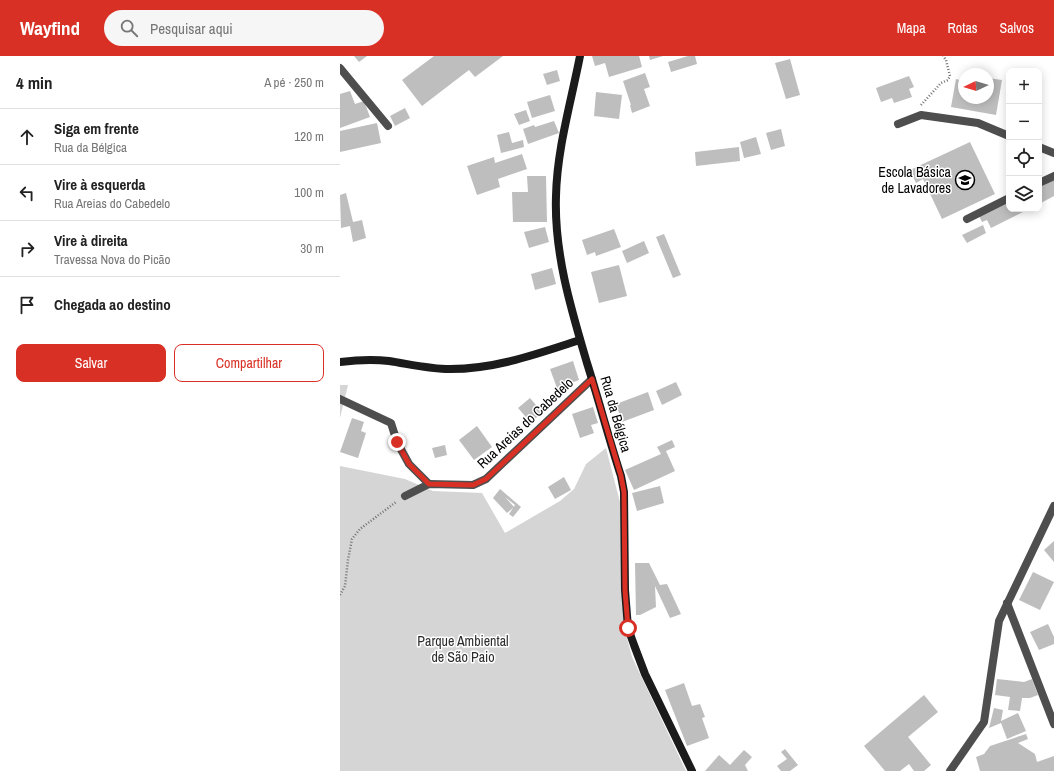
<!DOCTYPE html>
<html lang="pt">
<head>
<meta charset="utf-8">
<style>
  body { margin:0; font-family:"Archivo Narrow",sans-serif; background:#f6f6f6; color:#222 }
  .controls { position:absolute; right:12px; top:12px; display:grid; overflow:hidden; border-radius:8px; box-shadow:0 2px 10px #0003 }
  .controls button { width:36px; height:36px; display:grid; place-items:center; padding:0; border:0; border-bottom:1px solid #e0e0e0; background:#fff; color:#222; font:20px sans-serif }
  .compass { position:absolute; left:618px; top:12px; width:36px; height:36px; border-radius:50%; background:#fff; box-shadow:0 2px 10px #0003; rotate:266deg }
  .stop { position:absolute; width:12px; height:12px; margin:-9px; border:3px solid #d93025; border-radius:50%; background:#fff }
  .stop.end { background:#d93025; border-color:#fff; box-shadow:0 1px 4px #0008 }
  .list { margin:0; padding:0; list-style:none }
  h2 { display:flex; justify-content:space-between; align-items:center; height:52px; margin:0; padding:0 16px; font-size:17px }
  h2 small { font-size:13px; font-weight:400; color:#767676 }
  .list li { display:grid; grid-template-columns:26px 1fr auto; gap:12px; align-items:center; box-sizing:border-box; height:56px; padding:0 16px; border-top:1px solid #e0e0e0 }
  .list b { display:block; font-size:15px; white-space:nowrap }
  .list p { margin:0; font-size:13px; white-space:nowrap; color:#767676 }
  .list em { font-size:13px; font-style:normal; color:#767676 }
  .actions { display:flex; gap:8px; padding:12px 16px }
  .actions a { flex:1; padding:9px 0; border:1px solid #d93025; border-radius:8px; text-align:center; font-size:14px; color:#d93025 }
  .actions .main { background:#d93025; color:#fff }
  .icon { flex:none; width:22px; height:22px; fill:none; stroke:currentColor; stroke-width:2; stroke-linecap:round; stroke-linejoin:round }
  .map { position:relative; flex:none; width:714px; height:715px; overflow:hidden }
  header { display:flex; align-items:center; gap:24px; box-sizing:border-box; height:56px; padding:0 20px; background:#d93025; color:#fff }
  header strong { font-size:19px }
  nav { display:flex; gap:22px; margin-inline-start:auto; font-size:14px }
  .search { width:280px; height:36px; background:#f6f6f6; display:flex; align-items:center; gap:10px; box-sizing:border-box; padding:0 14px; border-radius:22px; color:#767676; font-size:15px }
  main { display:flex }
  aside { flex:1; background:#fff }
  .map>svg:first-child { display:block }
  .green { fill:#d5d5d5 }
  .building { fill:#bebebe }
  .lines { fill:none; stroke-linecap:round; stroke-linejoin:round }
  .path { stroke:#707070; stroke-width:2.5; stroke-dasharray:1 2; stroke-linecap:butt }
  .street { stroke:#4e4e4e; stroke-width:8 }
  .secondary { stroke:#1b1b1b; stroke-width:8 }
  .route { stroke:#d93025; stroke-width:5 }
  .labels { text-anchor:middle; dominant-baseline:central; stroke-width:3; stroke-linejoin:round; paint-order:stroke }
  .poi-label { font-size:14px; fill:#000; stroke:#fff; text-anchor:end }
  .street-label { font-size:14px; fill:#000; stroke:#fff }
  .park-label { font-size:14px; fill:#2c2c2c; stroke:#fff }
</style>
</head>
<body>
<header>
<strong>Wayfind</strong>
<div class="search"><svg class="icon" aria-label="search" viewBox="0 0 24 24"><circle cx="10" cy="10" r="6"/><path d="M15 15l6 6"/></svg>Pesquisar aqui</div>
<nav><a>Mapa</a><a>Rotas</a><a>Salvos</a></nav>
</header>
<main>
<aside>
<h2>4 min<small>A pé · 250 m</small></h2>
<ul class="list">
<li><svg class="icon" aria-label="ahead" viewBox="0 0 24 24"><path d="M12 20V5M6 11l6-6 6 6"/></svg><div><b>Siga em frente</b><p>Rua da Bélgica</p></div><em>120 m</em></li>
<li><svg class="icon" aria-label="left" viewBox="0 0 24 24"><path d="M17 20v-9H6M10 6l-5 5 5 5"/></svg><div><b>Vire à esquerda</b><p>Rua Areias do Cabedelo</p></div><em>100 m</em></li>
<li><svg class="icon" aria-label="right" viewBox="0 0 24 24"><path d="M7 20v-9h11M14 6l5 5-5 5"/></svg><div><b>Vire à direita</b><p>Travessa Nova do Picão</p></div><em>30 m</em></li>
<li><svg class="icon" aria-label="arrive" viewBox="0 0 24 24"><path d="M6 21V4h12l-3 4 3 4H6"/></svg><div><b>Chegada ao destino</b></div></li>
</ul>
<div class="actions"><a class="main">Salvar</a><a>Compartilhar</a></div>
</aside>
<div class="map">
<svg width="714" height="715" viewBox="0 0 714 715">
  <rect width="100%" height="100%" fill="#fff"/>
  <g class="green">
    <polygon points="0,329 8,329 0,362"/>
    <polygon points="266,392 281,450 284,571 292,601 346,715 0,715 0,410 65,423 93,435 142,437 165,477 220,445 234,433 246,408"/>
  </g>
  <g class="building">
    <polygon points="14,0 27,0 19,6"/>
    <polygon points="94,0 163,0 135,21 129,14 82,50 62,24"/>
    <polygon points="252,0 299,0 302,11 269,21 265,7 255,10"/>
    <polygon points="309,0 323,0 310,4"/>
    <polygon points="348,0 355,0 357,8 331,16 328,6"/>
    <polygon points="450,3 460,39 446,43 435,7"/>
    <polygon points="217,14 220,25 207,29 203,18"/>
    <polygon points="305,17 310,31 304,33 310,50 292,57 290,49 291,49 283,25"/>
    <polygon points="569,20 574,31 569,33 572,41 554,47 552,42 541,46 536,32"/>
    <polygon points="648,22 662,24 656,59 611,51 616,23 624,25 624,42 648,42"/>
    <polygon points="10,35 15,48 24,45 30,61 0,72 0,38"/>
    <polygon points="256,36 282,39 279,63 254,60"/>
    <polygon points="210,39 215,55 192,62 187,46"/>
    <polygon points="65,52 70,62 55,70 50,60"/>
    <polygon points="186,54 190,65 179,69 174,58"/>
    <polygon points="214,65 219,77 188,88 183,73 194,69 195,71"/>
    <polygon points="37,67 41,87 0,96 0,75"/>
    <polygon points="441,73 445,90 431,94 426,77"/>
    <polygon points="169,76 172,87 183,84 184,91 161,97 157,79"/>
    <polygon points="416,81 421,98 404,102 400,86"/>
    <polygon points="630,86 655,138 602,163 583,123 576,127 570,114"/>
    <polygon points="399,91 400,105 356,110 355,96"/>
    <polygon points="182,98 187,113 158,123 160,131 137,139 127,110 154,101 155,107"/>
    <polygon points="187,120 206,120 207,166 173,166 172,136 188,136"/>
    <polygon points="714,121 714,140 699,148 699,129"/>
    <polygon points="6,137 13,166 22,164 26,182 13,186 10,170 1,172 0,139"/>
    <polygon points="669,144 669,153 689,153 651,172 647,164 642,166 639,160"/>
    <polygon points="643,169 646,177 627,187 622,179"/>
    <polygon points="205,171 209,186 189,192 184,176"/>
    <polygon points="274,173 281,191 256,200 255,196 247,199 242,184"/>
    <polygon points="324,178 341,219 333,222 316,181"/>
    <polygon points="304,185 309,197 287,207 282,195"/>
    <polygon points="279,209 287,240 259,247 251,216"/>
    <polygon points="212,212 216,228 195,234 191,218"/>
    <polygon points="233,305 239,324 217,332 210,313"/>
    <polygon points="336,326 342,339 322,349 316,335"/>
    <polygon points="308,336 314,354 282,366 276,348"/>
    <polygon points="190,342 202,356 191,367 178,352"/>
    <polygon points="253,351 258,367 251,369 254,377 240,382 232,358"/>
    <polygon points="12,362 24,366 21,375 26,377 18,402 0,396"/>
    <polygon points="137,370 152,391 134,404 119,384"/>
    <polygon points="332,384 335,391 326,395 335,415 294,434 285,414 321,398 317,391"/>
    <polygon points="105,389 107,399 95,402 92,392"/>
    <polygon points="224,421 231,434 215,443 208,431"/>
    <polygon points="320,430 324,447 297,455 292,437"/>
    <polygon points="160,433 181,451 173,461 169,458 175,449 165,441 174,451 167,457 153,442"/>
    <polygon points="714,485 714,506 704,494"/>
    <polygon points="295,507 309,507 320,529 327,528 341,558 330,562 315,530 316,551 300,559 296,559"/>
    <polygon points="693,516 714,526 700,554 679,544"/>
    <polygon points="708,568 714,581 714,588 699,594 690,576"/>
    <polygon points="657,623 684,626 692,623 698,639 690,642 682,642 680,655 668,654 670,641 655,639"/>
    <polygon points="344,627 352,650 360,648 365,661 362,662 369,682 347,690 325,634"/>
    <polygon points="584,639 598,656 568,681 591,709 584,715 574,715 569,708 560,715 545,715 524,690"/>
    <polygon points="654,652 663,654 661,665 678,657 686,675 667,683 661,667 649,672"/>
    <polygon points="686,678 688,683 678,687 695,698 697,706 714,700 714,715 640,715 636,701 644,698 650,690"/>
    <polygon points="445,693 458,709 450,715 441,715 437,710 447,703 441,696"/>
    <polygon points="404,694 412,701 405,709 408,715 365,715 379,699 390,709"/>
  </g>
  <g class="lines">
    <g class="path">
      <polyline points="581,49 601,27 608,24 610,20 606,4 603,0"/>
      <polyline points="0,539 5,530 8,504 12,483 20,473 56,446"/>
    </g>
    <g class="street">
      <polyline points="0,12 48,70"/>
      <polyline points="558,68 581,59 638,67 669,80"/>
      <polyline points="699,91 714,97"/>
      <polyline points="699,127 714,120"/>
      <polyline points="627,163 669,142"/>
      <polyline points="0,343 51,367 57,386 69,408 89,428"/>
      <polyline points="65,440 89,428 133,429 146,423 252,323"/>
      <polyline points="667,547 714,668"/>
      <polyline points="610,715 644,666 659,565 714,450"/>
    </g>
    <g class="secondary">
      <path d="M 240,0 C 231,46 217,93 216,140 C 214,197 231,253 247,307 C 259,345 269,383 281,420 L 284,436 L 285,534 L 288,572 L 294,589 L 305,618 L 352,715"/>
      <path d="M 0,306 C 16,304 32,303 49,305 C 69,308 89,313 110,313 C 156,313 197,298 240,284"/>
    </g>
  </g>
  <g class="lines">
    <polyline class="route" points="57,386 69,408 89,428 133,429 146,423 252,323 281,420 284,436 285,534 288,572"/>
  </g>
  <defs>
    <symbol id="school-ring" viewBox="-11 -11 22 22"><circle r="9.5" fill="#fff" stroke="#000" stroke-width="1.5"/><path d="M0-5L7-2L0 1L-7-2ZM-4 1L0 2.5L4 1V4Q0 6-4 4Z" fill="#000"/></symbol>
  </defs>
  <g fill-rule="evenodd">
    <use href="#school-ring" x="614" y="113" width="22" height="22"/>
  </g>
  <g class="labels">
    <g class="poi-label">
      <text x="611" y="116">Escola Básica<tspan x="611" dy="16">de Lavadores</tspan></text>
    </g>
    <g class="street-label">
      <text transform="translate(276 358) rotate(74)">Rua da Bélgica</text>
      <text transform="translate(185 367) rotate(-43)">Rua Areias do Cabedelo</text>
    </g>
    <g class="park-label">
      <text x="123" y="585">Parque Ambiental<tspan x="123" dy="16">de São Paio</tspan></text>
    </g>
  </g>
</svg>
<div class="controls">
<button>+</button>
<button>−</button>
<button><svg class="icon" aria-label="locate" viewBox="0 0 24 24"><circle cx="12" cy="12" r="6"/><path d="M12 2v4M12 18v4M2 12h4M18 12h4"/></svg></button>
<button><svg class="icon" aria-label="layers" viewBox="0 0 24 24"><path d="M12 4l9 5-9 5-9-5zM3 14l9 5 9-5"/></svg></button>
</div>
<svg class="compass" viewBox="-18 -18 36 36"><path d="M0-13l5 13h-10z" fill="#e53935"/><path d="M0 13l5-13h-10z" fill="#767676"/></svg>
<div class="stop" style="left:288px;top:572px"></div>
<div class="stop end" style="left:57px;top:386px"></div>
</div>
</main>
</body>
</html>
